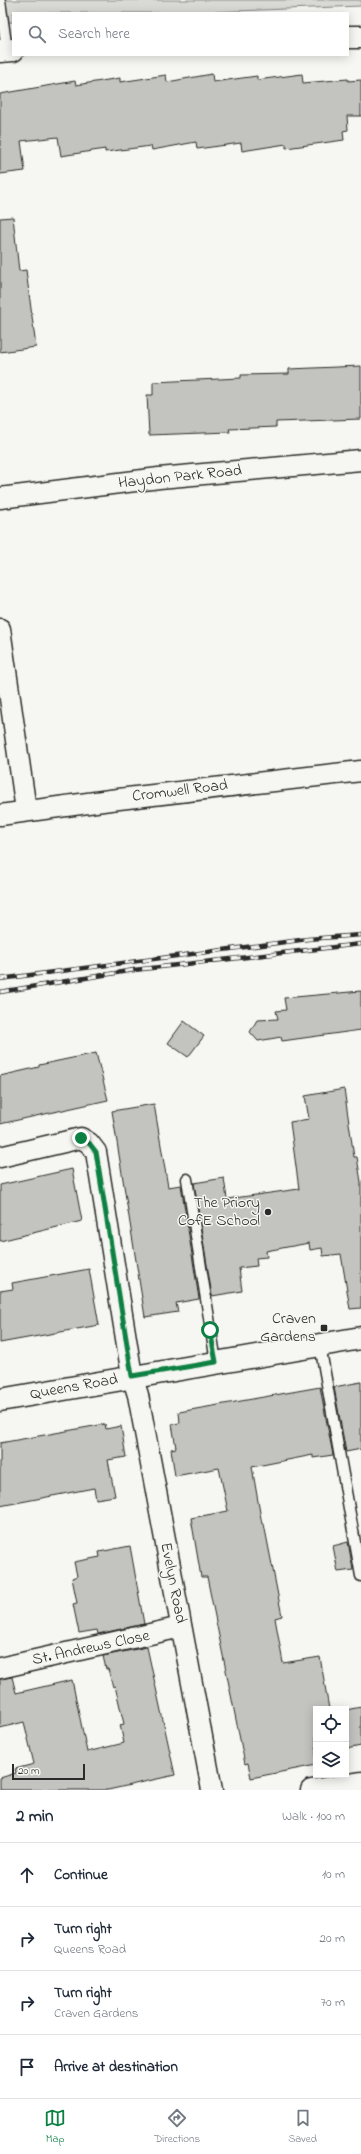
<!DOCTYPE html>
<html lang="en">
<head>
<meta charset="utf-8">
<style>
  body { margin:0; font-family:"Indie Flower",sans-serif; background:#f2f2f3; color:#1f2937 }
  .controls { position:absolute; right:12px; bottom:12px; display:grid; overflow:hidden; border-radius:0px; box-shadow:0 2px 10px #0003 }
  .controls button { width:36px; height:36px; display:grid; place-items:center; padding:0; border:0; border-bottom:1px solid #e0e1e3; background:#fff; color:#1f2937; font:20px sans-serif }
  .scale { position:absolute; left:12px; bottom:10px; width:73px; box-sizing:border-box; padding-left:4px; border:2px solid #2b2b2b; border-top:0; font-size:11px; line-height:14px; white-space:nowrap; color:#2b2b2b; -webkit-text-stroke:3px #f6f6f2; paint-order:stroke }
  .stop { position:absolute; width:12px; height:12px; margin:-9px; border:3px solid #0b8043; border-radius:50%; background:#fff }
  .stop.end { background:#0b8043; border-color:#fff; box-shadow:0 1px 4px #0008 }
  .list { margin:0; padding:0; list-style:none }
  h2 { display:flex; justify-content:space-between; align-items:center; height:52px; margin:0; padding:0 16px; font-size:17px }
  h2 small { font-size:13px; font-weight:400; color:#747a83 }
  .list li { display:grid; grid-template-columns:26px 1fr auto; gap:12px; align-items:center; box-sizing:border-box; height:64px; padding:0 16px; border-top:1px solid #e0e1e3 }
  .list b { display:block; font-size:15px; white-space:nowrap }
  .list p { margin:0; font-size:13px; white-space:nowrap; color:#747a83 }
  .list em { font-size:13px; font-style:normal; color:#747a83 }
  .icon { flex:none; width:22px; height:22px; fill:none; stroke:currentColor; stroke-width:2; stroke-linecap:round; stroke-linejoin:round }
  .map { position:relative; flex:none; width:361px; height:1790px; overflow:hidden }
  .search { position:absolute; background:#fff; box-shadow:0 2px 10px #0003; left:12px; right:12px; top:12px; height:44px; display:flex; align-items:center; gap:10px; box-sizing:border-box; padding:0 14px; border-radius:0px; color:#747a83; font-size:15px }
  .sheet { height:308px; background:#fff }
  nav { display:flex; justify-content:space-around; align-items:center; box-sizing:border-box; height:56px; border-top:1px solid #e0e1e3; background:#fff; font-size:11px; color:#747a83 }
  nav a { display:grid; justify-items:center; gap:2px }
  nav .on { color:#0b8043 }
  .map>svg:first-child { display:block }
  .green { fill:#d9d9d5; stroke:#828280 }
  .building { fill:#c3c3c0; stroke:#2b2b2b }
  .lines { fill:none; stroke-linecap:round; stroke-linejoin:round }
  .lane-casing { stroke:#2b2b2b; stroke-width:13 }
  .street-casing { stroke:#2b2b2b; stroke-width:23 }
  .secondary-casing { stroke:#2b2b2b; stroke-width:25 }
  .lane { stroke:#f6f6f2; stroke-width:10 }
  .street { stroke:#f6f6f2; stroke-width:20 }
  .secondary { stroke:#f6f6f2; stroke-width:22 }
  .rail-casing { stroke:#2b2b2b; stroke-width:4.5 }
  .rail { stroke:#f6f6f2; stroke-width:3; stroke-dasharray:9; stroke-linecap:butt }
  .route { stroke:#0b8043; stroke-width:5 }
  .poi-dot { fill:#2b2b2b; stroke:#f6f6f2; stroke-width:1.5 }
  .labels { text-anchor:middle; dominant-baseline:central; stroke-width:3; stroke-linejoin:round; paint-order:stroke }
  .street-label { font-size:16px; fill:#2b2b2b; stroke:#f6f6f2 }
  .poi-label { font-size:16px; fill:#2b2b2b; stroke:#f6f6f2; text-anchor:end }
</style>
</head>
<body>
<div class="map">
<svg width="361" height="1790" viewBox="0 0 361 1790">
  <rect width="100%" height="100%" fill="#f6f6f2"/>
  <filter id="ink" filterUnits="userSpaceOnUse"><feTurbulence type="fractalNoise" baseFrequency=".025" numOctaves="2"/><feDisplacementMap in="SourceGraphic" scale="8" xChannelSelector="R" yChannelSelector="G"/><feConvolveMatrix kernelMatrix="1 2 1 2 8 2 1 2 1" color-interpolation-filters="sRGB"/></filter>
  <g filter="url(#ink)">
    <polygon class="green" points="0,0 361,0 361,6 186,13 13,13 13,22 0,23"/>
    <g class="building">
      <polygon points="212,74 213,82 257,76 257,80 302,74 303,83 348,79 348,81 361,80 361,116 347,116 348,130 343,131 344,140 286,148 286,144 242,151 241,143 197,149 196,142 152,150 151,146 105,152 105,149 61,156 58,137 21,141 25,171 0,174 0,94 75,81 76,85 120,78 120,82 166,75 167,82"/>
      <polygon points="13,217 19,271 26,270 36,347 0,352 0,218"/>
      <polygon points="361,366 361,419 276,422 276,427 229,429 230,432 149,435 147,395 153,395 153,382 241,378 241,375 289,374 289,369"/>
      <polygon points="361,991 361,1030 282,1041 281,1037 258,1041 250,1032 257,1020 278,1019 276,1011 286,1010 284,998"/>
      <polygon points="184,1021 204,1036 188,1057 168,1043"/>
      <polygon points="96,1053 108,1100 0,1124 0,1076 39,1067 39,1065"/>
      <polygon points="344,1089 354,1157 357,1157 361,1182 361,1308 350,1309 341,1254 323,1256 322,1248 310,1250 309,1243 266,1251 267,1257 256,1258 257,1266 239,1268 242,1291 212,1296 194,1183 224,1178 227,1199 299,1189 290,1122 309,1119 305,1096"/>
      <polygon points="154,1104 168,1187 181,1185 199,1299 176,1303 178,1312 145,1317 112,1111"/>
      <polygon points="72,1169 82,1221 0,1241 0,1185"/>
      <polygon points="89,1269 99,1325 0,1343 0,1291 13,1289 12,1283"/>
      <polygon points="361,1382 361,1449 346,1452 334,1387"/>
      <polygon points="320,1387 333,1455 313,1458 313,1455 252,1467 262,1524 264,1524 282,1616 275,1618 283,1663 320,1657 329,1709 316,1709 316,1765 251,1778 248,1763 245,1764 207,1577 201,1577 191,1518 228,1511 219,1468 175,1476 171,1449 176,1448 172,1424 180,1423 179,1412"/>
      <polygon points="105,1424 106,1429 121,1426 126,1457 108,1460 115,1496 96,1499 94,1488 0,1506 0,1443"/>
      <polygon points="348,1542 353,1570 338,1572 333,1546"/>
      <polygon points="130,1546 144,1624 98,1634 97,1630 79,1633 73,1604 77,1603 72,1578 77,1576 74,1562 100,1557 99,1552"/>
      <polygon points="147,1647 175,1775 108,1790 0,1790 0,1778 16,1773 15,1769 34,1764 24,1722 0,1728 0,1679 12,1677 16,1693 72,1680 87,1752 124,1743 120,1725 124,1724 115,1686 113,1687 108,1669 106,1669 103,1656"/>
      <polygon points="361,1707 361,1746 346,1749 346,1710"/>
    </g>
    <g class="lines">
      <defs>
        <g id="lane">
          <polyline points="0,1 7,50"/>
          <polyline points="187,1179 216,1362"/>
          <polyline points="320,1345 361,1576"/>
        </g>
        <g id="street">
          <polyline points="0,498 159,478 361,460"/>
          <polyline points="0,629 26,810"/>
          <polyline points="0,815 110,800 361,771"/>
          <polyline points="0,1157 81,1138 89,1143 96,1152 132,1376 138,1395 212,1790"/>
          <polyline points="0,1668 181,1627"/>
          <polyline points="311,1790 361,1782"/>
        </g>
        <g id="secondary">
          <polyline points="348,37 361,37"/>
          <polyline points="0,51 13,50"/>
          <polyline points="0,1400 361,1338"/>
        </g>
      </defs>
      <use href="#lane" class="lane-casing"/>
      <use href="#street" class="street-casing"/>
      <use href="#secondary" class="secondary-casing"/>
      <use href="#lane" class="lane"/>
      <use href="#street" class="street"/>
      <use href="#secondary" class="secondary"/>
      <defs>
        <g id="rail">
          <polyline points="0,979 308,939 361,935"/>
          <polyline points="0,992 134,970 361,944"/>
        </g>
      </defs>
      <use href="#rail" class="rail-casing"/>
      <use href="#rail" class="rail"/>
    </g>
  </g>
  <g class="lines" filter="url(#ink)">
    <polyline class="route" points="81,1138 89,1143 96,1152 132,1376 216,1362 210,1330"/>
  </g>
  <g class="poi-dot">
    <circle cx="268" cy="1212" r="4"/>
    <rect x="320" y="1324" width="8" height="8" rx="2"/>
  </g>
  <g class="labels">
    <g class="street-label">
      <text transform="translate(180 477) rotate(-6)">Haydon Park Road</text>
      <text transform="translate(180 791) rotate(-7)">Cromwell Road</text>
      <text transform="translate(74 1387) rotate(-10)">Queens Road</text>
      <text transform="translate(173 1583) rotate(79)">Evelyn Road</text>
      <text transform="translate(91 1648) rotate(-12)">St. Andrews Close</text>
    </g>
    <g class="poi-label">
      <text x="260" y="1203">The Priory<tspan x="260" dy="18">CofE School</tspan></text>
      <text x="316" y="1319">Craven<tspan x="316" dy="18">Gardens</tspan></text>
    </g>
  </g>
</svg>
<div class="controls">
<button><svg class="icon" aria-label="locate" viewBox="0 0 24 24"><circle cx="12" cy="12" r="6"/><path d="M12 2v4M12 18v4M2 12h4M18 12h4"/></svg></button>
<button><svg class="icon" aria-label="layers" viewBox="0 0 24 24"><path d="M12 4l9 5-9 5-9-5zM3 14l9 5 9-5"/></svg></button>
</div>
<div class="scale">20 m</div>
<div class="stop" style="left:210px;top:1330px"></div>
<div class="stop end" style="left:81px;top:1138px"></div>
<div class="search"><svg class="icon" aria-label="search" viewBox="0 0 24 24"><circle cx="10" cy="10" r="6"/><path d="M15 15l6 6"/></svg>Search here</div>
</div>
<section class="sheet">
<h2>2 min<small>Walk · 100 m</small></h2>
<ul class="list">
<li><svg class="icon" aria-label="ahead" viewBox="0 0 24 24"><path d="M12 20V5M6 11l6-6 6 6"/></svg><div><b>Continue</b></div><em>10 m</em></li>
<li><svg class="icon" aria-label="right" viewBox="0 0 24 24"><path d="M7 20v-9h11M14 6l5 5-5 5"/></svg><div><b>Turn right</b><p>Queens Road</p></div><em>20 m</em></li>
<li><svg class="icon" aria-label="right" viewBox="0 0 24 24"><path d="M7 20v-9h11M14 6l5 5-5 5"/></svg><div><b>Turn right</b><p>Craven Gardens</p></div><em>70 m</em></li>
<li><svg class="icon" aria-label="arrive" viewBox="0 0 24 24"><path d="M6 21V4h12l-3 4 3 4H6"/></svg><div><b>Arrive at destination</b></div></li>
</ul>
</section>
<nav>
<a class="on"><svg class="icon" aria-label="map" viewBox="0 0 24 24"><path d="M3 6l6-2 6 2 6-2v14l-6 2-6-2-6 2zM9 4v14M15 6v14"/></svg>Map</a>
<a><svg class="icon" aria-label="directions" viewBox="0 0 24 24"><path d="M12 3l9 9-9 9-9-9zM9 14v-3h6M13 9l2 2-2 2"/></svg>Directions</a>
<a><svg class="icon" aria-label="saved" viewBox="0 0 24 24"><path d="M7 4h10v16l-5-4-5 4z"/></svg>Saved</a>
</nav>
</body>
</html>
